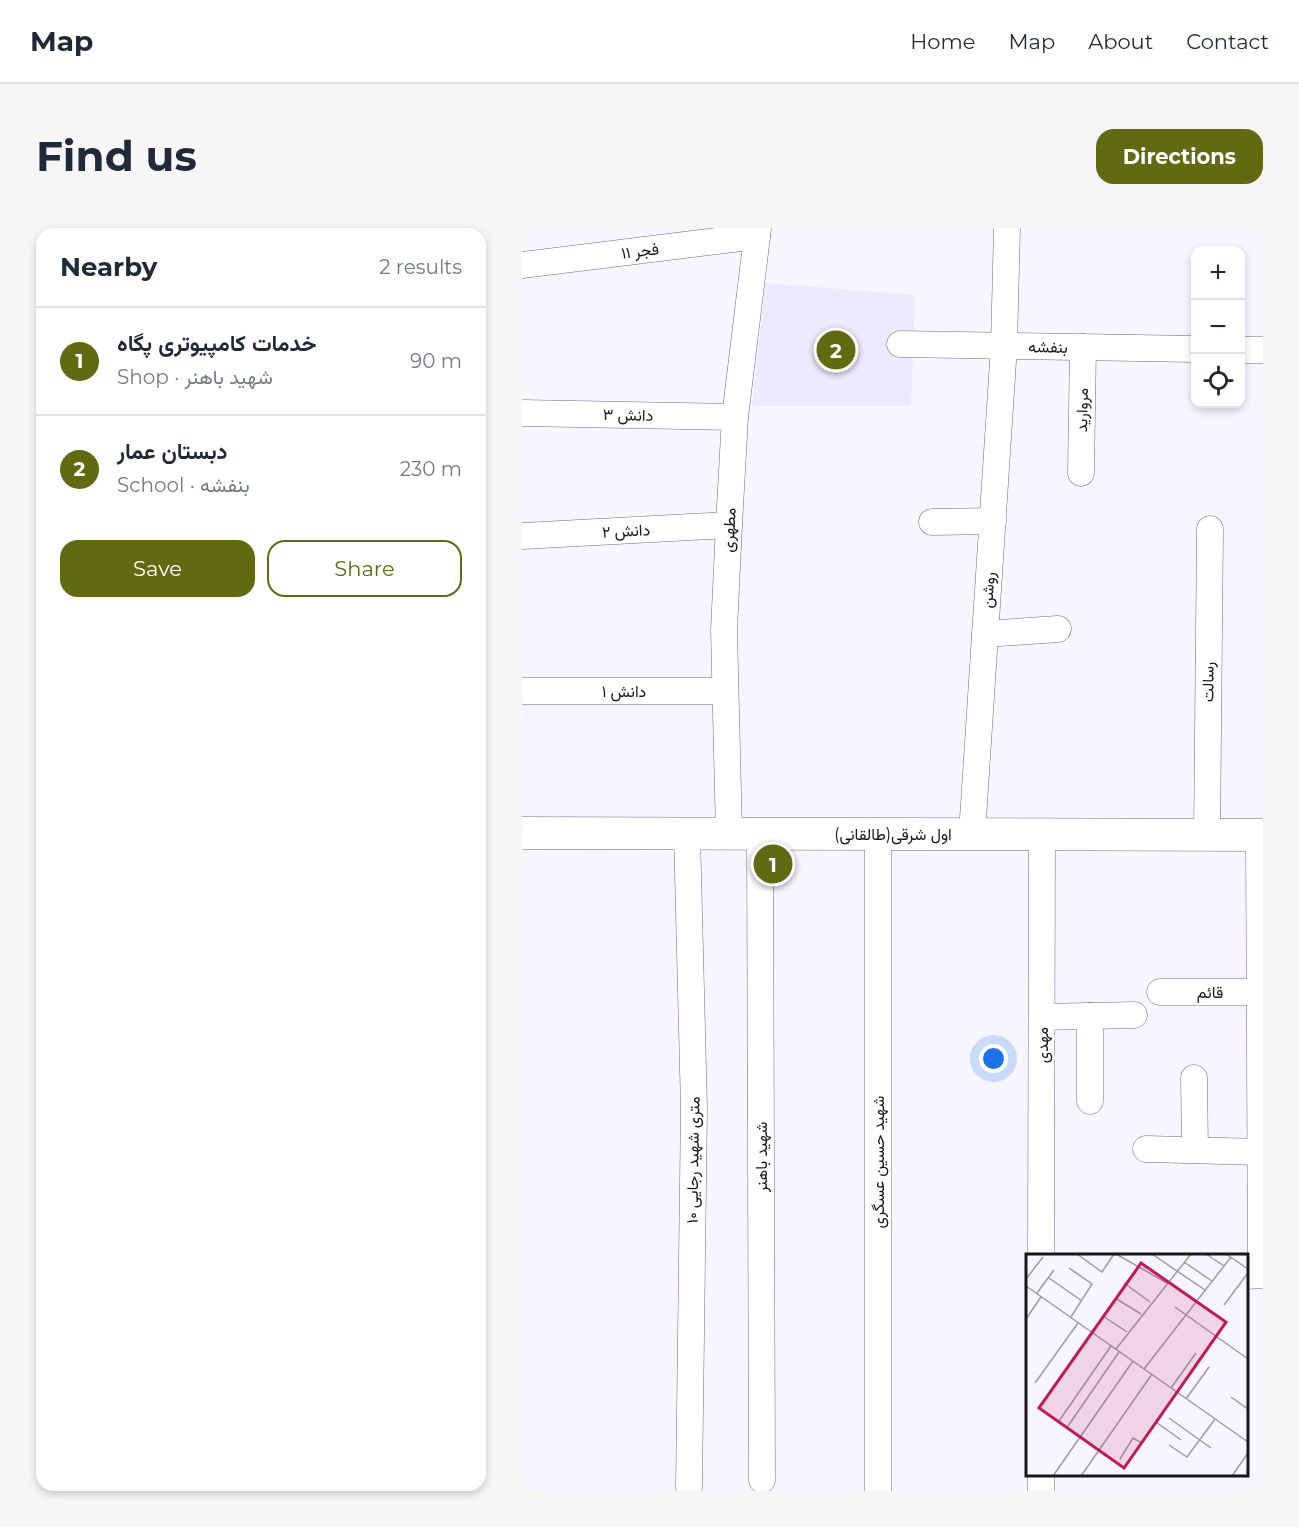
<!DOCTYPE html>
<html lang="en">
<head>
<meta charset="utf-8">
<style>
  body { margin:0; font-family:Montserrat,Vazirmatn,sans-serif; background:#f6f6f7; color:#1f2937 }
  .controls { position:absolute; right:18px; top:18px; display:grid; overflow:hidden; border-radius:12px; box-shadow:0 3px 9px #0003 }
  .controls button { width:54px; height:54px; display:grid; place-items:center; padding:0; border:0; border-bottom:2px solid #e0e1e3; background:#fff; color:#1f2937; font:30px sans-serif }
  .you { position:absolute; left:472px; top:831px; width:21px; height:21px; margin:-15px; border:4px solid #fff; border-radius:50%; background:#1a73e8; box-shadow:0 0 0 9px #1a73e833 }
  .badge { display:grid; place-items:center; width:39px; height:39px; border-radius:50%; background:#5f6a11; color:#fff; font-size:20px; font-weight:700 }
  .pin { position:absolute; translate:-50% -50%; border:3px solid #fff; box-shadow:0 2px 6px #0006 }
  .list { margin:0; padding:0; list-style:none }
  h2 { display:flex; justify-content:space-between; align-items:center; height:78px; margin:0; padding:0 24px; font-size:26px }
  h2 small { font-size:20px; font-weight:400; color:#747a83 }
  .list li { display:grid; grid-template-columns:39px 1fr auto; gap:18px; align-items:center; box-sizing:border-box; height:108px; padding:0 24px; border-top:2px solid #e0e1e3 }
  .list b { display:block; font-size:22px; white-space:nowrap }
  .list p { margin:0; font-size:20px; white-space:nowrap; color:#747a83 }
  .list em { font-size:20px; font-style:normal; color:#747a83 }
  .actions { display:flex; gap:12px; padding:18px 24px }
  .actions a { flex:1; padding:14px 0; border:2px solid #5f6a11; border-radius:18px; text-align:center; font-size:21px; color:#5f6a11 }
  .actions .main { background:#5f6a11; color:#fff }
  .icon { flex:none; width:33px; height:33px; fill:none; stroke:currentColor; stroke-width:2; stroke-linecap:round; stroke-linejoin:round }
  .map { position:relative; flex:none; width:741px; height:1263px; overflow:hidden; border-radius:18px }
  header { display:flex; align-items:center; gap:36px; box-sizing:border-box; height:84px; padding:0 30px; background:#fff; border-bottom:2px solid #e0e1e3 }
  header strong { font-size:28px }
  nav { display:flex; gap:33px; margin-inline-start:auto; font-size:21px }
  .intro { display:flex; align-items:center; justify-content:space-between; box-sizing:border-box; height:144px; padding:0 36px }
  h1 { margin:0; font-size:42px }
  .button { padding:15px 27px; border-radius:18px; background:#5f6a11; color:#fff; font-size:21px; font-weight:700 }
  main { display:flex; gap:36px; padding:0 36px }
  aside { flex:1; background:#fff; border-radius:18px; box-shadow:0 3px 9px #0003 }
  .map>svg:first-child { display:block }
  .built { fill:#eeeafd }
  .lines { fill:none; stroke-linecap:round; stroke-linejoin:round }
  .minor-casing { stroke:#706a80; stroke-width:27 }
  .tertiary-casing { stroke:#706a80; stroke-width:33 }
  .minor { stroke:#fff; stroke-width:26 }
  .tertiary { stroke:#fff; stroke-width:32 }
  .labels { text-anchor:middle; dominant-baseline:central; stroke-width:5; stroke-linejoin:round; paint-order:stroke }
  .street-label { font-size:16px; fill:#17151d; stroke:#fff }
  .inset-road { fill:none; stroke:#9d9ba5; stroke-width:1.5 }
  .view { fill:#c2185b; fill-opacity:0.15; stroke:#c2185b; stroke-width:3 }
  .inset-edge { fill:none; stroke:#17151d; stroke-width:3 }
</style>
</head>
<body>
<header>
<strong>Map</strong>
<nav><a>Home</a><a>Map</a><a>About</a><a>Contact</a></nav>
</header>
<div class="intro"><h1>Find us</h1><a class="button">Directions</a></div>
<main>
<aside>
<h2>Nearby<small>2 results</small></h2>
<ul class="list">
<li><span class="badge">1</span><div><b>خدمات کامپیوتری پگاه</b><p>Shop · شهید باهنر</p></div><em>90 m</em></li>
<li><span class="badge">2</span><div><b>دبستان عمار</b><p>School · بنفشه</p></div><em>230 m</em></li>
</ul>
<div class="actions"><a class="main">Save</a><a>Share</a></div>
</aside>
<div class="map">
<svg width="741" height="1263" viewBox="0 0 741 1263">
  <rect width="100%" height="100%" fill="#f7f5ff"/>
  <polygon class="built" points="244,55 393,67 389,178 230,178"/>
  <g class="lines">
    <defs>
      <g id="minor">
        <polyline points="0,37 235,8"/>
        <polyline points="378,116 674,121"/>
        <polyline points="718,122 741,122"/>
        <polyline points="0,185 213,189"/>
        <polyline points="559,245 561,119"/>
        <polyline points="410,294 471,293"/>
        <polyline points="0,308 207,297"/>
        <polyline points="463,406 536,401"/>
        <polyline points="0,463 203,463"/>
        <polyline points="165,606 172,880 167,1259"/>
        <polyline points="207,606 202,402 207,297 213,189 236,0"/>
        <polyline points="238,606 240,1252"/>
        <polyline points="450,606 482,118 485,0"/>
        <polyline points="685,607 688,301"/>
        <polyline points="638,764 738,764"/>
        <polyline points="568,788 568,873"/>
        <polyline points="520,789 612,787"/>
        <polyline points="672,850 673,922"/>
        <polyline points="624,921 739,924"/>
        <polyline points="519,1028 520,606"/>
        <polyline points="724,1048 739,1047 737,607"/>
        <polyline points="356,1263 356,606"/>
        <polyline points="519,1263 519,1246"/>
      </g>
      <polyline id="tertiary" points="0,605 741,607"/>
    </defs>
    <use href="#minor" class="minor-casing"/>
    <use href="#tertiary" class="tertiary-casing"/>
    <use href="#minor" class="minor"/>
    <use href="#tertiary" class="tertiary"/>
  </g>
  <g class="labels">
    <g class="street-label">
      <text transform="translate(118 23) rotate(-7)">فجر ۱۱</text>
      <text transform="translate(526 119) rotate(1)">بنفشه</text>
      <text transform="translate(560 182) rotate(-89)">مروارید</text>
      <text transform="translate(106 187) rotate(1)">دانش ۳</text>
      <text transform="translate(207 302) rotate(-87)">مطهری</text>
      <text transform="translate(104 303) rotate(-3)">دانش ۲</text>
      <text transform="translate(466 362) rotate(-86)">روشن</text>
      <text transform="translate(686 454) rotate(-89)">رسالت</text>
      <text x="102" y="463">دانش ۱</text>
      <text x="371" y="606">اول شرقی(طالقانی)</text>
      <text x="688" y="764">قائم</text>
      <text transform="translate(520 817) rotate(-90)">مهدی</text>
      <text transform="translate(239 929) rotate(-90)">شهید باهنر</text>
      <text transform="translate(171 932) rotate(-89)">۱۰ متری شهید رجایی</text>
      <text transform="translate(356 934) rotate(-90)">شهید حسین عسگری</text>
    </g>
  </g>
  <g transform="translate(504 1026)">
    <rect width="222" height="222" fill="#f7f5ff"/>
    <path class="inset-road" d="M 51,0 L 76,18 L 88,0M 90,0 L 141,29M 126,0 L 179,36M 180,0 L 198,12M 200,0 L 222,15M 158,8 L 186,27M 43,14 L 66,30 L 45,63M 23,24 L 56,47M 0,25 L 17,3M 98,29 L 124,48M 0,32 L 222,188M 11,39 L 28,16M 89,44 L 115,60M 198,51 L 222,19M 149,53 L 222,105M 77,62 L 101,78M 0,65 L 15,43M 90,95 L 165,0M 118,115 L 205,3M 9,129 L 52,69M 145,134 L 170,99M 205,143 L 222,155M 160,145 L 183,113M 143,164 L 185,194M 33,167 L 85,92M 130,168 L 155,186M 42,172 L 93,98M 143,191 L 161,203 L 189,165M 94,205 L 107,184 L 116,189 L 151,138M 27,222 L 107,107M 55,222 L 126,120M 206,222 L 222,199"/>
    <path class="view" d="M 115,9 L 200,68 L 98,214 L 13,154 Z"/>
    <rect width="222" height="222" class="inset-edge"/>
  </g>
</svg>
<div class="controls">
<button>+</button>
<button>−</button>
<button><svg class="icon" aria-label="locate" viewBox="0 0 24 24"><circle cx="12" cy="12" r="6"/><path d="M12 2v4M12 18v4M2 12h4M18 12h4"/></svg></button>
</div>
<div class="you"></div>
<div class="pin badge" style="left:251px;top:636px">1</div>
<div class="pin badge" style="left:314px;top:122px">2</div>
</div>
</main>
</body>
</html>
